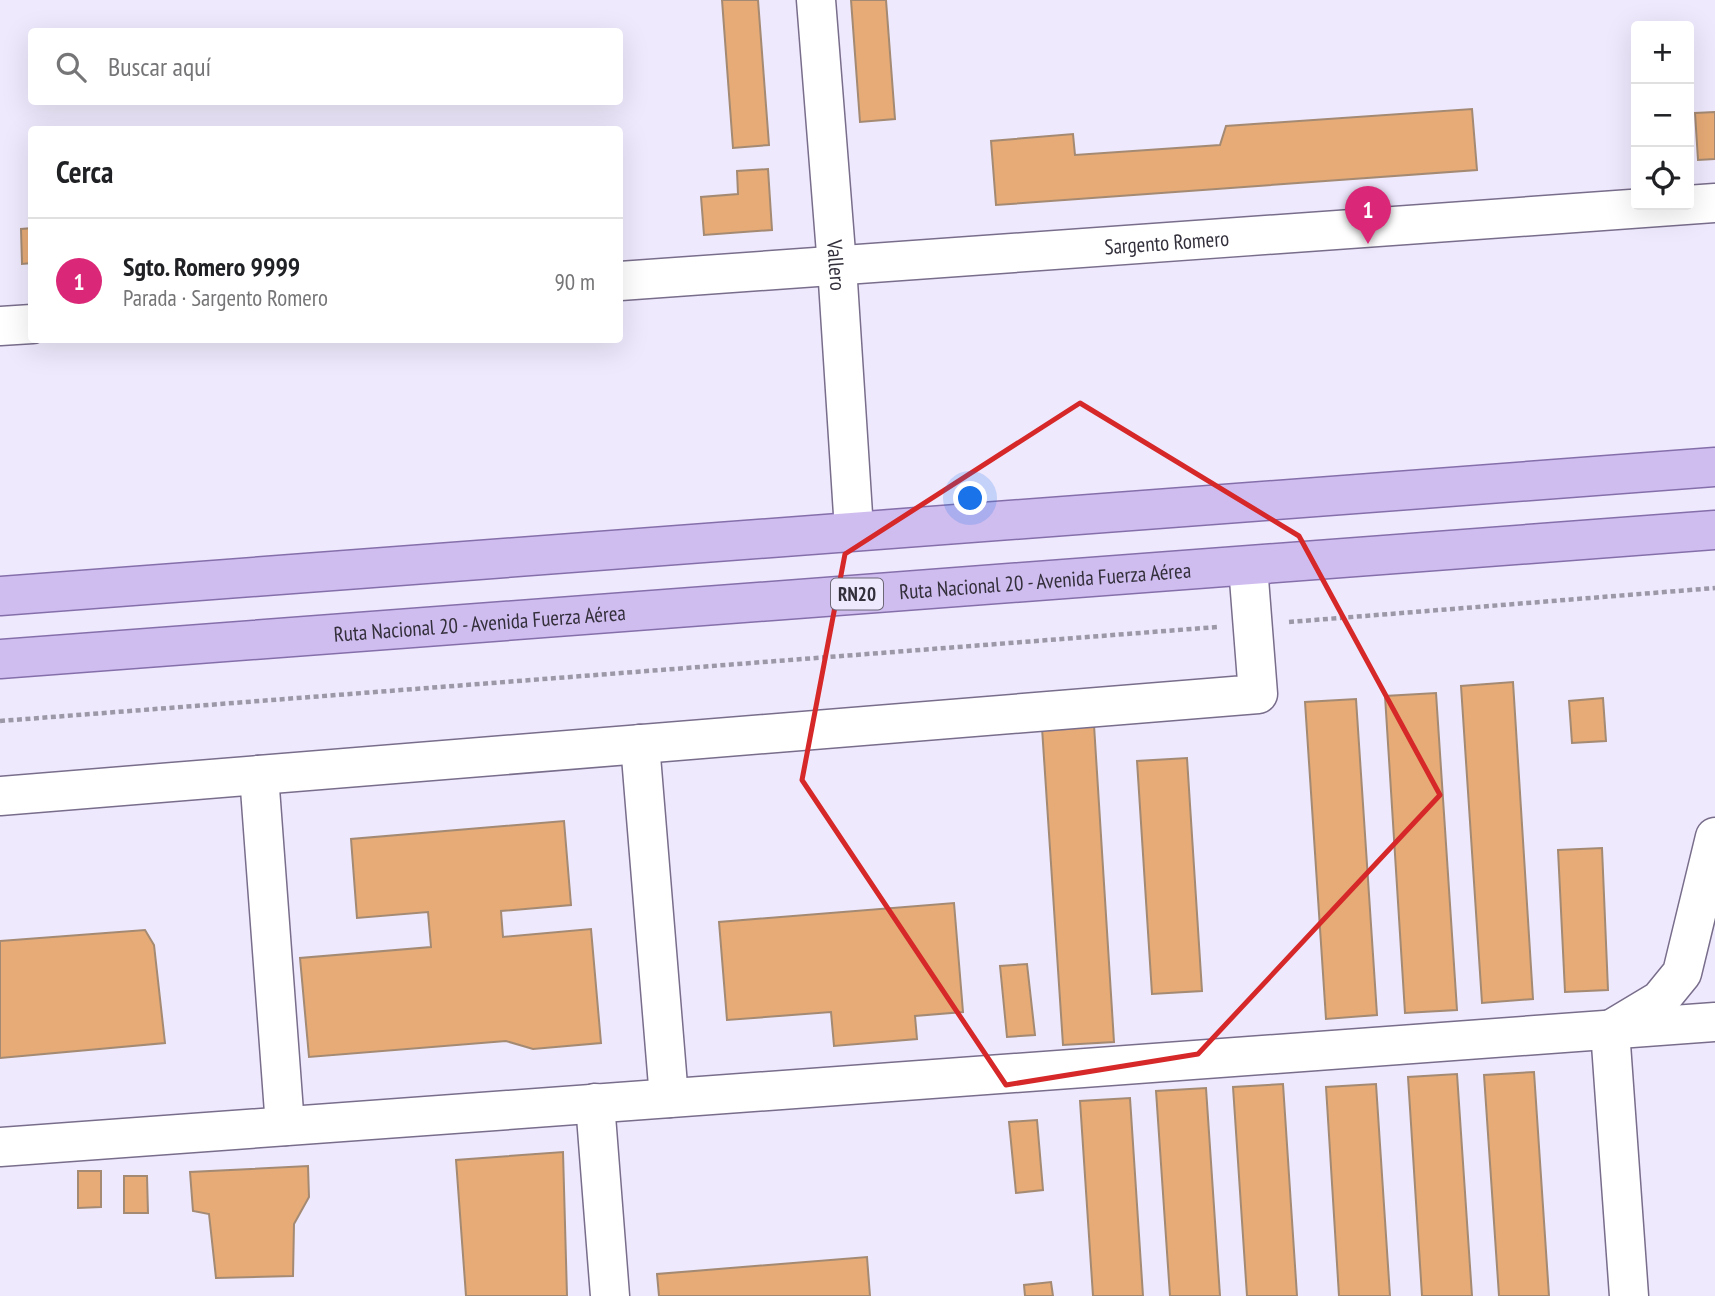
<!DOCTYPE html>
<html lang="es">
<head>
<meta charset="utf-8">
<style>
  body { margin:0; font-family:"PT Sans Narrow",sans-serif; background:#f6f6f6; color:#202124 }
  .controls { position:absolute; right:21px; top:21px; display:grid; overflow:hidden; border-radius:7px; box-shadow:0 7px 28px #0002 }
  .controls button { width:63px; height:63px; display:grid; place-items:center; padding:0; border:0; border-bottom:2px solid #e0e0e0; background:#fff; color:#202124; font:35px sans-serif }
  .you { position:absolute; left:971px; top:499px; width:24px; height:24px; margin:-18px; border:5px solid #fff; border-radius:50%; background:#1a73e8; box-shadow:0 0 0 10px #1a73e833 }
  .badge { display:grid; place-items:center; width:46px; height:46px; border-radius:50%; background:#db2777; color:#fff; font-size:23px; font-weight:700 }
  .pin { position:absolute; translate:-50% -58px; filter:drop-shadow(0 2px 4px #0008) }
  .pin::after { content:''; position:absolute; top:37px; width:24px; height:21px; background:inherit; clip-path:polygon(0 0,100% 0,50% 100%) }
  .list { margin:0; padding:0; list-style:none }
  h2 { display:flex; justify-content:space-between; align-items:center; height:91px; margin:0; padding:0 28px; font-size:30px }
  h2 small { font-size:23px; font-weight:400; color:#757577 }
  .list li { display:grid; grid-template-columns:46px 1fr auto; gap:21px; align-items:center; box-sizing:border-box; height:126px; padding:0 28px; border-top:2px solid #e0e0e0 }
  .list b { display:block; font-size:26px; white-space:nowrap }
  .list p { margin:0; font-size:23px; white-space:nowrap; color:#757577 }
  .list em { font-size:23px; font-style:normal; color:#757577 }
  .icon { flex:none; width:38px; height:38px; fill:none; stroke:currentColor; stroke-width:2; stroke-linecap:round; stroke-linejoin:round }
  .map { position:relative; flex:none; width:1715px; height:1296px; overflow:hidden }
  .search { position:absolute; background:#fff; box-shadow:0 7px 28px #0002; left:28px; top:28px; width:595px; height:77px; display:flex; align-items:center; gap:18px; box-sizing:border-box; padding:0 24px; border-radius:7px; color:#757577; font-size:26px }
  .panel { position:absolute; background:#fff; box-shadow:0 7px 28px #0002; left:28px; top:126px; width:595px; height:217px; border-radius:7px }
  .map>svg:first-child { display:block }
  .building { fill:#e6ab76; stroke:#a48a73; stroke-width:2 }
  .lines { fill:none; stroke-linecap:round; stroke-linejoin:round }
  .minor-casing { stroke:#786d8b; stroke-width:41 }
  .major-casing { stroke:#856faa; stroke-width:41 }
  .path { stroke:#9d98a8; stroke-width:4.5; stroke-dasharray:5 3.5; stroke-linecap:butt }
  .minor { stroke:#fff; stroke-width:38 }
  .major { stroke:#d0bdf0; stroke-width:38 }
  .marked { fill:none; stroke:#d62828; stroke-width:5; stroke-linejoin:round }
  .labels { text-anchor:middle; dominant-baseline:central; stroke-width:5; stroke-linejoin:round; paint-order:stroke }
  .shield { fill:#efe9fd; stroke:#6b6775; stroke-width:2 }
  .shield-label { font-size:19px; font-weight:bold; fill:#332f3b }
  .street-label { font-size:21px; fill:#332f3b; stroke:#efe9fd }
</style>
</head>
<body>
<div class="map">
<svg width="1715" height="1296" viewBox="0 0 1715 1296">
  <rect width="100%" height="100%" fill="#efe9fd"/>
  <g class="building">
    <polygon points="722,0 758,0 769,145 733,148"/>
    <polygon points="851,0 886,0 895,119 860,122"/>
    <polygon points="1472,109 1477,170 996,205 991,141 1073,134 1075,155 1220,145 1226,126"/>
    <polygon points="1715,112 1715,159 1698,160 1695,113"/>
    <polygon points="768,169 772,230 704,235 701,197 738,194 737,171"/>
    <polygon points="32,228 32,263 22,264 21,229"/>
    <polygon points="1513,682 1533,999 1482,1003 1461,686"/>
    <polygon points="1436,693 1457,1010 1405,1013 1385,696"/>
    <polygon points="1603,698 1606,741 1572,743 1569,701"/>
    <polygon points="1356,699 1377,1015 1326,1019 1305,702"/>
    <polygon points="1094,725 1114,1042 1063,1045 1042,728"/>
    <polygon points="1187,758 1202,991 1152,994 1137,761"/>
    <polygon points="564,821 571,905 501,911 503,937 591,929 601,1043 533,1049 506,1041 309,1057 300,958 431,947 428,912 357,918 351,839"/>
    <polygon points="1602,848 1608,990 1565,992 1558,850"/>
    <polygon points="954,903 963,1012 915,1016 917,1039 834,1046 831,1012 727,1020 719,922"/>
    <polygon points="145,930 154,945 165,1043 0,1058 0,941"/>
    <polygon points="1027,964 1035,1035 1007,1037 1000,966"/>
    <polygon points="1534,1072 1549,1296 1499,1296 1484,1075"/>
    <polygon points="1457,1074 1472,1296 1422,1296 1408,1077"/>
    <polygon points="1283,1084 1297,1296 1247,1296 1233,1087"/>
    <polygon points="1376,1084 1390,1296 1339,1296 1326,1087"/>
    <polygon points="1206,1088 1220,1296 1170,1296 1156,1091"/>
    <polygon points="1130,1098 1143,1296 1093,1296 1080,1101"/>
    <polygon points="1037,1120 1043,1190 1016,1193 1009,1122"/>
    <polygon points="563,1152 567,1296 466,1296 456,1160"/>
    <polygon points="308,1166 309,1197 294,1224 293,1276 216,1278 209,1214 193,1211 190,1172"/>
    <polygon points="78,1171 101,1171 101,1207 78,1208"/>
    <polygon points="124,1176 147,1176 148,1213 124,1213"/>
    <polygon points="867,1257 870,1296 659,1296 657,1274"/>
    <polygon points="1051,1282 1053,1296 1025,1296 1024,1285"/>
  </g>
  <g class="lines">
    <defs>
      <g id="minor">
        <path id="s1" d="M 816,0 L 837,266 L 854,530"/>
        <path id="s2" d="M 620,281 L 1715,203"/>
        <polyline points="0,326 32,324"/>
        <polyline points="640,744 669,1098"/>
        <polyline points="259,775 285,1126"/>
        <polyline points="0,796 1258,694 1248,566"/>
        <polyline points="595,1103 610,1296"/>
        <polyline points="0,1147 1715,1022"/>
        <polyline points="1629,1296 1610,1030 1660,1000 1682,973 1715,837"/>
      </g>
      <g id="major">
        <polyline points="0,596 1715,467"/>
        <path id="s3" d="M 0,659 L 1715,530"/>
      </g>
    </defs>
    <use href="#minor" class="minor-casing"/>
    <use href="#major" class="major-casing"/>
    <g class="path">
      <polyline points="1289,622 1715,588"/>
      <polyline points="0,721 1217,627"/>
    </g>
    <use href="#minor" class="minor"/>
    <use href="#major" class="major"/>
  </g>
  <path class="marked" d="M 1080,403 L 1299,536 L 1440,795 L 1198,1054 L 1006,1085 L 802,780 L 845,554 Z"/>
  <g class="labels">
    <rect class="shield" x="831" y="578.5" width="52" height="31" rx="5"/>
    <g class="shield-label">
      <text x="857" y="594">RN20</text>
    </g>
    <g class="street-label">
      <text stroke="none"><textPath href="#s2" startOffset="548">Sargento Romero</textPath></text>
      <text stroke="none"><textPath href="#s1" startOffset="266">Vallero</textPath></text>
      <text stroke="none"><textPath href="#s3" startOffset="1048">Ruta Nacional 20 - Avenida Fuerza Aérea</textPath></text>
      <text stroke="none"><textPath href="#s3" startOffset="481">Ruta Nacional 20 - Avenida Fuerza Aérea</textPath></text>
    </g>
  </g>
</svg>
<div class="controls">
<button>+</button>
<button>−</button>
<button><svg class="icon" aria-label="locate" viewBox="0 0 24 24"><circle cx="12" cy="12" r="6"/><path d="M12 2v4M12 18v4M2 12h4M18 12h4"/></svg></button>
</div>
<div class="you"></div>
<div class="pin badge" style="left:1368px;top:244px">1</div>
<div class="search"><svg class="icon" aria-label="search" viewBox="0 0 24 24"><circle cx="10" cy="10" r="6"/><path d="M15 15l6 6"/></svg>Buscar aquí</div>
<section class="panel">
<h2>Cerca<small></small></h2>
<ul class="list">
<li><span class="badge">1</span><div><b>Sgto. Romero 9999</b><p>Parada · Sargento Romero</p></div><em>90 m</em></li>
</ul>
</section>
</div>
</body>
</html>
